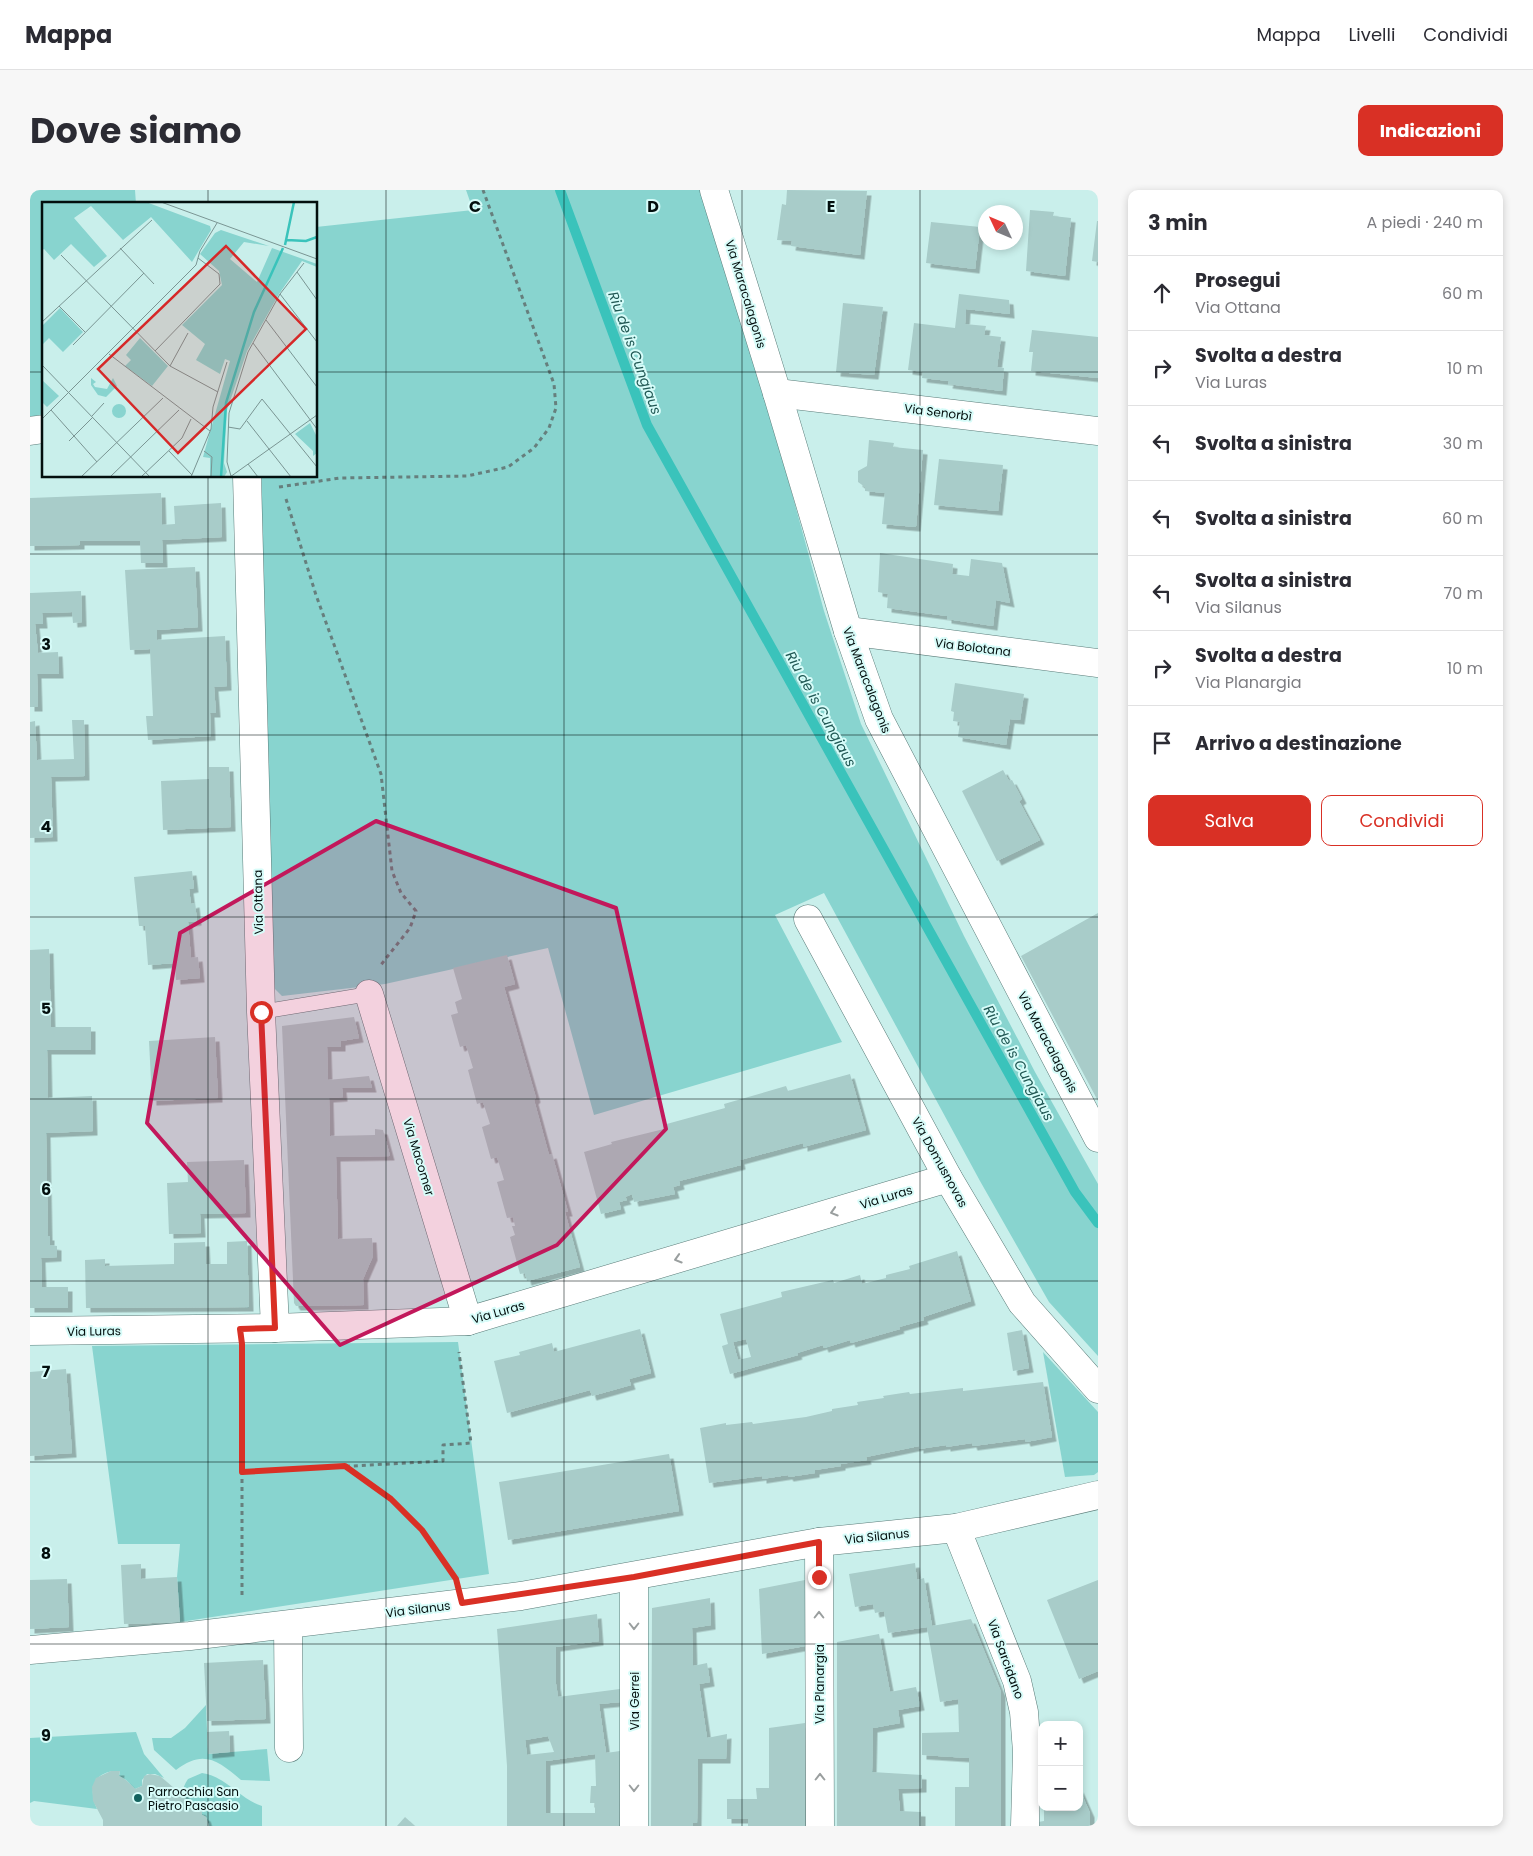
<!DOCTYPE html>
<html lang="it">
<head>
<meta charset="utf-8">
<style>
  body { margin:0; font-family:Poppins,sans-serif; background:#f7f7f7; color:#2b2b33 }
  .controls { position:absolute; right:15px; bottom:15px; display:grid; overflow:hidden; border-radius:10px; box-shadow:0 2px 8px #0003 }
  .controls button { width:45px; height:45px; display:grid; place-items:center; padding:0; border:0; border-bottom:1px solid #e1e1e2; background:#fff; color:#2b2b33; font:25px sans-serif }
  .compass { position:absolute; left:948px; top:15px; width:45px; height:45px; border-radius:50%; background:#fff; box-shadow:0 2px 8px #0003; rotate:314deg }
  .stop { position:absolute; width:15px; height:15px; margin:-11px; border:4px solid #d93025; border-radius:50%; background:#fff }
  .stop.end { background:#d93025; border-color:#fff; box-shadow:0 1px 5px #0008 }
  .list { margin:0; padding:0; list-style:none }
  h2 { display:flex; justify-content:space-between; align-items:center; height:65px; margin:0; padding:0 20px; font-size:21px }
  h2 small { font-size:16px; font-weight:400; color:#7c7c81 }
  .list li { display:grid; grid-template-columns:32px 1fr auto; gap:15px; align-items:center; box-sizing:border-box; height:75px; padding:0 20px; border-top:1px solid #e1e1e2 }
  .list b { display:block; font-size:19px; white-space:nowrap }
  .list p { margin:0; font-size:16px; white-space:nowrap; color:#7c7c81 }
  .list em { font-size:16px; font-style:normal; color:#7c7c81 }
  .actions { display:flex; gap:10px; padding:15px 20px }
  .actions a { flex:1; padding:11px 0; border:1px solid #d93025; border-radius:10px; text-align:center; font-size:18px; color:#d93025 }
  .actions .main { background:#d93025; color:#fff }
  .icon { flex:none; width:28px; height:28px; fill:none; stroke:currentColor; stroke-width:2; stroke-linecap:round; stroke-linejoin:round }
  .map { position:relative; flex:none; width:1068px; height:1636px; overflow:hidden; border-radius:10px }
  header { display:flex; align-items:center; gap:30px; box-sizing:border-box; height:70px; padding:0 25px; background:#fff; border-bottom:1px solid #e1e1e2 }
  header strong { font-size:24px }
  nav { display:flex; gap:28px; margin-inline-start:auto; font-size:18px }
  .intro { display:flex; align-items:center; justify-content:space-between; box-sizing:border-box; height:120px; padding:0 30px }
  h1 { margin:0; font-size:35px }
  .button { padding:12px 22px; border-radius:10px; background:#d93025; color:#fff; font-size:18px; font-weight:700 }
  main { display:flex; gap:30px; padding:0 30px }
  aside { flex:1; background:#fff; border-radius:10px; box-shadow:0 2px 8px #0003 }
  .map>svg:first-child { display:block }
  .green { fill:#88d4cf }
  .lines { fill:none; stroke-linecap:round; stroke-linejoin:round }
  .stream { stroke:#3ac3bb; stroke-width:10 }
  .building { fill:#a8ccc9; fill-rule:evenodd; filter:url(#shadow) }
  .service-casing { stroke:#5a7c79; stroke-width:15 }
  .minor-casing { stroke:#5a7c79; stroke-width:29 }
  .path { stroke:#667f7d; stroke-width:3; stroke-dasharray:4 4; stroke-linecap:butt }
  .service { stroke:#fff; stroke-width:14 }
  .minor { stroke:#fff; stroke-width:28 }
  .oneway { stroke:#9a9f9f }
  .route { stroke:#d93025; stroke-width:6 }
  .marked { fill:#c2185b; fill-opacity:0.2; stroke:#c2185b; stroke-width:4; stroke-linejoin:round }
  .grid { fill:none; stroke:#030f0e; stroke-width:1; stroke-opacity:0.55 }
  .poi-dot { fill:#13625e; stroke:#d7fcf9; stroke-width:2 }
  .labels { text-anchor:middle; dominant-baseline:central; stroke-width:4; stroke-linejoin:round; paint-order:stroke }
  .street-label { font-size:12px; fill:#030f0e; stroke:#d7fcf9 }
  .poi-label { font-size:12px; fill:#030f0e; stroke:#d7fcf9; text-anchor:start }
  .water-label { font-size:14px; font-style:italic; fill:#215854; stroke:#d7fcf9 }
  .inset-river { fill:none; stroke:#3ac3bb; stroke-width:2.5 }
  .inset-road { fill:none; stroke:#7a9593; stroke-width:1 }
  .view { fill:#d62828; fill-opacity:0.15; stroke:#d62828; stroke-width:2.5 }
  .inset-edge { fill:none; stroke:#030f0e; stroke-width:2.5 }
  .grid-label { font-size:16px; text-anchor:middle; font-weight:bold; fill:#030f0e; stroke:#d7fcf9; stroke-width:4; stroke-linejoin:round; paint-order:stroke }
</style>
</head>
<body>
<header>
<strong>Mappa</strong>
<nav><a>Mappa</a><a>Livelli</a><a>Condividi</a></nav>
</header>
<div class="intro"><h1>Dove siamo</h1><a class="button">Indicazioni</a></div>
<main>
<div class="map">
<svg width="1068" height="1636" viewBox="0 0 1068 1636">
  <defs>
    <filter id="shadow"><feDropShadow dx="4.5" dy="4.5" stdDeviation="0" flood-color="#0004"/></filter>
  </defs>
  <rect width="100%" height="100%" fill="#c9efeb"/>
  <g class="green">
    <polygon points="0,0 105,0 106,14 14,14 14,224 0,227"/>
    <polygon points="436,0 673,0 755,278 794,421 831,534 934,746 1005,882 1068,994 1068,1166 1019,1112 950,991 794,703 745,725 812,852 564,925 518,758 355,794 252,806 240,794 230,352 232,286 286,286 286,37 443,20"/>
    <polygon points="428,1152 459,1384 150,1432 147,1387 150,1354 88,1354 62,1156"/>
    <polygon points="1013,1162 1068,1222 1068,1282 1064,1285 1035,1287"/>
    <path d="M 176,1515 L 178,1564 L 237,1559 L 240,1591 L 211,1590 C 188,1570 173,1559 146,1580 L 124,1560 L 122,1548 L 141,1548 L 155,1538 Z"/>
    <path d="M 106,1542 L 114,1564 L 134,1588 L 125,1584 L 117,1584 L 112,1590 L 112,1596 L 105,1599 L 96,1590 L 89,1586 L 90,1581 C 65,1580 57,1597 67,1619 L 4,1611 L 0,1613 L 0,1548 Z"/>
    <path d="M 172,1583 C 195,1586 210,1609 232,1616 L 232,1636 L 179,1636 L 176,1627 L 172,1625 L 172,1621 C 156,1617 147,1604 158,1589 Z"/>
  </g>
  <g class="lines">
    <polyline class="stream" points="530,0 617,235 1045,1002 1068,1033"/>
  </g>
  <g class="building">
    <polygon points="757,0 837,1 830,65 761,56 762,51 747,50 752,14 756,15"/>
    <polygon points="1000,20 1024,22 1023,26 1041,28 1035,86 996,81"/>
    <polygon points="1067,31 1068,31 1068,72 1062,71"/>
    <polygon points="901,32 950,37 945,79 896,73"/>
    <polygon points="929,104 979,110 980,124 936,119 935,134 956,136 954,145 971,147 967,177 974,178 972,201 918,194 919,191 892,188 893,182 878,180 884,133 925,138"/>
    <polygon points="813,113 853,117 844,185 806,182"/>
    <polygon points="1002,140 1068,147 1068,188 1001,181 1003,162 999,162"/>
    <polygon points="839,250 864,253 863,257 893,260 886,337 852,334 855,303 835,301 835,297 828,292 828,281 837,276"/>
    <polygon points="909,269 973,275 968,321 904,315"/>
    <polygon points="131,303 132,335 145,334 144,316 191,313 192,347 132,350 133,373 111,373 110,351 50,351 50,355 0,356 0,308"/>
    <polygon points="850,363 923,374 922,384 939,386 941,369 972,373 980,413 966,410 963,436 917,429 917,426 857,418 858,404 848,402"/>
    <polygon points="165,377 168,437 127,440 127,450 195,446 197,496 184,497 186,523 180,523 181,546 118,550 116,526 123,526 120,459 100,460 95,380"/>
    <polygon points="51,401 52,432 43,433 42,422 12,423 13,434 5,434 8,463 28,462 29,484 7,484 8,517 0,517 0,403"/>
    <polygon points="925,493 994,504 990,530 980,529 976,555 928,547 930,532 923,531 924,522 921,521"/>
    <polygon points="42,530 54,530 55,586 21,587 23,647 0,648 0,532 5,531 7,570 44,569"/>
    <polygon points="179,577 199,577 201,637 133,640 131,591 179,589"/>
    <polygon points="973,580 979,591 982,590 992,609 989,611 1010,650 967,671 932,601"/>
    <polygon points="162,681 164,698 159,699 161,714 165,713 167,731 158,732 161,768 168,767 170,788 146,790 145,773 118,775 115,736 109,736 104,687"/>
    <polygon points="1068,723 1068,911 991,766"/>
    <polygon points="19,759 21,837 61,837 61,860 17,860 18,908 62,906 63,941 16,943 18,1046 20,1046 20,1055 27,1056 27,1067 11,1068 12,1097 38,1097 38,1118 0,1118 0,760"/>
    <polygon points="477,765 485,794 474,797 506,908 504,910 519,965 522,964 538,1022 535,1022 550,1077 497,1091 495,1083 490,1084 480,1047 485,1045 482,1036 485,1036 483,1027 477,1028 467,992 474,990 467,967 461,969 452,937 460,934 453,912 447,914 438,880 443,878 436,855 430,857 421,825 428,823 425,812 432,809 423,778"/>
    <polygon points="324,827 329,848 311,851 311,857 297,857 298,890 339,886 342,898 312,898 313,907 299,908 300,946 345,945 345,939 353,940 360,966 306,967 308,1049 342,1048 343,1066 333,1089 334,1115 266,1116 264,1113 252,836"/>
    <polygon points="185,847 188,908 122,911 119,851"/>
    <polygon points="820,884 836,940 773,957 773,953 710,970 711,975 649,991 650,995 643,997 645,1004 604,1012 602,1004 595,1007 597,1010 589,1012 591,1019 571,1024 554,962 582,954 581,952 634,939 633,935 695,918 694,914 756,896 758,901"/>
    <polygon points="214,970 216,1023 170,1024 171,1043 139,1044 137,993 158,992 157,972"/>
    <polygon points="217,1051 219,1117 56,1118 55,1070 75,1069 75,1076 144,1074 144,1053 175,1052 176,1074 197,1074 197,1052"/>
    <path d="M 927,1061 L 941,1111 L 893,1127 L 894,1130 L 869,1137 L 870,1139 L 821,1153 L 820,1150 L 794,1158 L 793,1155 L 767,1163 L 768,1165 L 700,1184 L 692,1156 L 698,1154 L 690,1124 L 752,1107 L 751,1102 L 803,1090 L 804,1093 L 830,1085 L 832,1094 L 856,1088 L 856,1085 L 880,1079 L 879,1076 ZM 716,1149 L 721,1167 L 708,1170 L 703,1152 Z"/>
    <polygon points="610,1139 621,1183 599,1189 601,1195 562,1206 560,1200 477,1223 464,1171 490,1165 489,1162 522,1153 524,1162"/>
    <polygon points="992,1140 999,1178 983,1181 977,1143"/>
    <polygon points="36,1179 42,1263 0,1266 0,1182"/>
    <polygon points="1013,1192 1022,1247 996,1252 995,1249 943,1256 942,1253 916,1257 916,1255 889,1259 889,1256 836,1267 837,1270 811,1274 811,1276 785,1280 785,1283 759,1287 758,1285 732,1289 732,1286 679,1293 670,1238 696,1233 696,1235 722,1232 723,1234 776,1227 802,1221 802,1219 828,1215 827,1212 854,1208 853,1206 879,1202 880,1204 933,1198 933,1201"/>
    <polygon points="639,1264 649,1321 478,1350 469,1292"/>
    <polygon points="885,1373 887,1390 894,1388 902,1436 941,1429 971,1502 971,1636 925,1636 925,1597 939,1597 939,1568 892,1565 892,1543 929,1542 928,1509 910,1512 897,1437 858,1443 854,1421 845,1423 843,1414 825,1417 819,1384"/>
    <polygon points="111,1374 111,1389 147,1387 150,1432 94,1434 91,1375"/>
    <polygon points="37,1389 39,1437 0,1439 0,1390"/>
    <polygon points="775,1390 775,1456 732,1464 729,1399"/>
    <polygon points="1068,1390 1068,1481 1049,1489 1017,1410"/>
    <polygon points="680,1408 681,1435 662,1438 663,1476 677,1473 680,1492 669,1494 677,1548 697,1544 696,1569 668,1569 667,1633 663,1633 663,1636 621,1636 622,1418"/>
    <path d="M 567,1424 L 569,1451 L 526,1457 L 526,1494 L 528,1507 L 590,1499 L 590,1512 L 569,1514 L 576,1563 L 590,1561 L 589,1636 L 477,1636 L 477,1576 L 467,1439 ZM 518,1546 L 524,1562 L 497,1565 L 495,1550 ZM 565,1564 L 566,1596 L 561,1596 L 560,1613 L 565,1613 L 565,1623 L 516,1623 L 516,1571 Z"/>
    <polygon points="849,1444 860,1502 886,1497 890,1516 868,1520 870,1533 843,1538 842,1582 892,1585 892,1598 868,1599 870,1621 891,1622 891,1636 807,1636 807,1452"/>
    <polygon points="233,1470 236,1529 177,1531 174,1473"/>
    <polygon points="775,1533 775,1636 718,1636 718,1629 697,1629 697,1609 727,1609 726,1598 739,1598 739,1538"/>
    <polygon points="199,1541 200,1562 178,1564 177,1542"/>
    <polygon points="81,1581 90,1581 89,1586 96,1590 105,1599 112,1596 114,1586 120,1584 130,1586 145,1599 154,1599 156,1613 163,1619 172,1621 172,1625 176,1627 179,1636 73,1636 73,1630 63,1611 62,1597 66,1588"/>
    <polygon points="1049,1598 1060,1623 1060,1636 1008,1636 1008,1632 1014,1631 1014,1617 1049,1617"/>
    <polygon points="375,1627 385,1636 367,1636"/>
  </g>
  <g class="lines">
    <defs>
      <polyline id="service" points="231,822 339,804"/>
      <g id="minor">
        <polyline points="684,0 747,203 818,441 849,529 1068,948"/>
        <polyline points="747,203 1068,241"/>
        <polyline points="0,241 14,239"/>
        <polyline points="217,286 231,822 245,1138"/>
        <polyline points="818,441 1068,473"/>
        <polyline points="778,729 918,988 992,1113 1068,1199"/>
        <polyline points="339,804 438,1131"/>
        <polyline points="0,1141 245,1138 438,1131 918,988"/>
        <polyline points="926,1338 987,1491 994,1522 997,1562 995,1636"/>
        <polyline points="789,1352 790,1636"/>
        <polyline points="258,1435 259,1558"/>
        <polyline points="0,1460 160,1446 491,1406 789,1352 926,1338 1068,1305"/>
        <polyline points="604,1636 604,1387"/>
      </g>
    </defs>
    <use href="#service" class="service-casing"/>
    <use href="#minor" class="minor-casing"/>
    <g class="path">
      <polyline points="249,297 310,288 437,286 478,277 504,258 519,238 526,218 524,194 453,0"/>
      <polyline points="256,309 286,405 351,584 362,681 371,703 386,721 380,738 350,776"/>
      <polyline points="212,1169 212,1408"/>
      <polyline points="315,1277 361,1309 392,1340 421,1382"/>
      <polyline points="212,1282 413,1271 413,1255 441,1253 429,1162"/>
    </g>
    <use href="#service" class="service"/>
    <use href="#minor" class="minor"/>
  </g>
  <defs><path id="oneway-chevron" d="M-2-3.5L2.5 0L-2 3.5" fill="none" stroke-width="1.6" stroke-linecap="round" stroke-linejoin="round" transform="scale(1.25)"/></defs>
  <g class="oneway">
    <use href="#oneway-chevron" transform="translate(804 1022) rotate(163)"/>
    <use href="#oneway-chevron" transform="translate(648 1069) rotate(163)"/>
    <use href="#oneway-chevron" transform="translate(789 1425) rotate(-90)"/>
    <use href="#oneway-chevron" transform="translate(604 1436) rotate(90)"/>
    <use href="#oneway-chevron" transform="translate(790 1587) rotate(-90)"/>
    <use href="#oneway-chevron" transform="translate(604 1598) rotate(90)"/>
  </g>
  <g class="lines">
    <polyline class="route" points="231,822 245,1138 210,1139 212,1154 212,1282 315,1276 361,1309 392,1340 426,1389 432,1413 604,1387 789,1352 789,1387"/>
  </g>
  <path class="marked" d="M 346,631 L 586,718 L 636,939 L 527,1055 L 310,1155 L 117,933 L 150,743 Z"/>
  <path class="grid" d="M 178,0 L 178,14M 356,0 L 356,1636M 534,0 L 534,1636M 712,0 L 712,1636M 890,0 L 890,1636M 0,182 L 14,182M 286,182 L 1068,182M 178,286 L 178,1636M 0,364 L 1068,364M 0,545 L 1068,545M 0,727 L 1068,727M 0,909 L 1068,909M 0,1091 L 1068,1091M 0,1272 L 1068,1272M 0,1454 L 1068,1454"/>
  <circle class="poi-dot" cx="108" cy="1608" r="5"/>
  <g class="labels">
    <g class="street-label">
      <text transform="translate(716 104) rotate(73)">Via Maracalagonis</text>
      <text transform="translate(908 222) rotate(7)">Via Senorbì</text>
      <text transform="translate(943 457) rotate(7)">Via Bolotana</text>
      <text transform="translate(837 490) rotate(69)">Via Maracalagonis</text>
      <text transform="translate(228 712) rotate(-91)">Via Ottana</text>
      <text transform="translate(1018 852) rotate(62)">Via Maracalagonis</text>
      <text transform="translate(389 967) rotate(73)">Via Macomer</text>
      <text transform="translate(910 972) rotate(61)">Via Domusnovas</text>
      <text transform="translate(856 1007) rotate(-17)">Via Luras</text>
      <text transform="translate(468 1122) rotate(-16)">Via Luras</text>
      <text transform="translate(64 1141) rotate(-1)">Via Luras</text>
      <text transform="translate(847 1346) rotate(-6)">Via Silanus</text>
      <text transform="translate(388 1419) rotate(-7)">Via Silanus</text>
      <text transform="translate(976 1469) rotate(70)">Via Sarcidano</text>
      <text transform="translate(789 1494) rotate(-90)">Via Planargia</text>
      <text transform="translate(604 1511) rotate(-90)">Via Gerrei</text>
    </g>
    <g class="poi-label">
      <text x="118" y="1601">Parrocchia San<tspan x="118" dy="14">Pietro Pascasio</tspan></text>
    </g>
    <g class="water-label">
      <text transform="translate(605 163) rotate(70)">Riu de is Cungiaus</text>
      <text transform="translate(791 519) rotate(61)">Riu de is Cungiaus</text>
      <text transform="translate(989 873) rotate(61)">Riu de is Cungiaus</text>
    </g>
  </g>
  <g transform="translate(12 12)">
    <rect width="275" height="275" fill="#c9efeb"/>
    <path d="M 0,0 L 104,0 L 168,24 L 169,28 L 150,60 L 109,15 L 81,38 L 49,4 L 32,16 L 65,54 L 52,65 L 29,42 L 12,58 L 2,47 L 0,48 ZM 179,28 L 227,44 L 202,40 L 188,57 L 215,80 L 230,46 L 275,62 L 275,65 L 260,59 L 237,92 L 205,149 L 185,208 L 182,261 L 185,270 L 182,275 L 168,275 L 168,256 L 161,255 L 188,159 L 183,157 L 178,172 L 154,158 L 163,142 L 140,123 L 180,83 L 177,69 L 158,52 L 173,31 ZM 18,106 L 41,130 L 21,150 L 7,136 L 0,143 L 0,124 ZM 98,136 L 126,164 L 110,184 L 83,164 L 89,158 L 84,153 ZM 49,176 L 54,180 L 51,182 L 53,185 L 65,187 L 71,176 L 75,184 L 64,195 L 56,193 L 49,183 ZM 0,178 L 17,194 L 5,205 L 0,200 ZM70 209a7 7 0 1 1 14 0a7 7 0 1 1-14 0ZM 268,221 L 275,235 L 275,251 L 271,254 L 271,249 L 253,232 Z" fill="#88d4cf"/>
    <path class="inset-river" d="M 245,38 L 264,39 L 275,35M 243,43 L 252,0M 179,275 L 184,201 L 212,110 L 241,46"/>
    <path class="inset-road" d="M 119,0 L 275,57M 78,46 L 112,82M 19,53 L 128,164 L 176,190M 255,70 L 275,98M 238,92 L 275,140M 17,104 L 43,130M 224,118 L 275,185M 0,120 L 110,18M 211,141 L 275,227M 31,143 L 102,71M 113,149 L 178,82 L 177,72 L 156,56M 67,152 L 168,229M 0,163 L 108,275M 128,164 L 146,131M 9,208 L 55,260M 50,214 L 62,201M 0,217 L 154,63 L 158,49 L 175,21M 205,219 L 249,275M 186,225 L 198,227 L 220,197 L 275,265M 27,239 L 51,215M 127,249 L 150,273M 162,249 L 170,255 L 169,275M 206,262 L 216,275M 189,274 L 185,260 L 187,211 L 206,150 L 238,92 L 262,61M 39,275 L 121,196M 68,275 L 137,208M 99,275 L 140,236 L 149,217M 149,275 L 169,227 L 171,205 L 185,160M 188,275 L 275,213"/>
    <path class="view" d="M 184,44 L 264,127 L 136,251 L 56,167 Z"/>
    <rect width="275" height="275" class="inset-edge"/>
  </g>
  <g class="grid-label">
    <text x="445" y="22">C</text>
    <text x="623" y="22">D</text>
    <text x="801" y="22">E</text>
    <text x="16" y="460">3</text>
    <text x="16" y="642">4</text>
    <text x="16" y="824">5</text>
    <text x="16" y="1005">6</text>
    <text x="16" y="1187">7</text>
    <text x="16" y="1369">8</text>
    <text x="16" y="1551">9</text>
  </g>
</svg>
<div class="controls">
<button>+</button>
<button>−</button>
</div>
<svg class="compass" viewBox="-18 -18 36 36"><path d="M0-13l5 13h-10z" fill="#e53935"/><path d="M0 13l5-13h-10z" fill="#7c7c81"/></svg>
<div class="stop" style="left:231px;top:822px"></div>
<div class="stop end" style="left:789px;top:1387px"></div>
</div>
<aside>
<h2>3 min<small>A piedi · 240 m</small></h2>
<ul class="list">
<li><svg class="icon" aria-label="ahead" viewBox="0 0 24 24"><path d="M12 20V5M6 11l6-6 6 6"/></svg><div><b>Prosegui</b><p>Via Ottana</p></div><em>60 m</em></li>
<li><svg class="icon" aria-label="right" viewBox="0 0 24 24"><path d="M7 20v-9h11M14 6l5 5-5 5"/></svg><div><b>Svolta a destra</b><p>Via Luras</p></div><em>10 m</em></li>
<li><svg class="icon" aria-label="left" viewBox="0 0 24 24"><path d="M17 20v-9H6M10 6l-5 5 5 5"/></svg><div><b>Svolta a sinistra</b></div><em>30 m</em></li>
<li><svg class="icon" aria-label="left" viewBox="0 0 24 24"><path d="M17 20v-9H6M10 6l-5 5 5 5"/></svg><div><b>Svolta a sinistra</b></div><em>60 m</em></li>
<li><svg class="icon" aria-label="left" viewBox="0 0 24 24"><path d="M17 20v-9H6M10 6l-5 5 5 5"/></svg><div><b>Svolta a sinistra</b><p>Via Silanus</p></div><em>70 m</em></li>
<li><svg class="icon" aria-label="right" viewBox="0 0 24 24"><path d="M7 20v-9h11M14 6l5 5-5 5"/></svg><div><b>Svolta a destra</b><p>Via Planargia</p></div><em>10 m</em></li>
<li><svg class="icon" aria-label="arrive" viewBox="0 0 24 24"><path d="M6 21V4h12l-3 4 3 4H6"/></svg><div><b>Arrivo a destinazione</b></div></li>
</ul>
<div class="actions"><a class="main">Salva</a><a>Condividi</a></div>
</aside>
</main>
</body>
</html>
